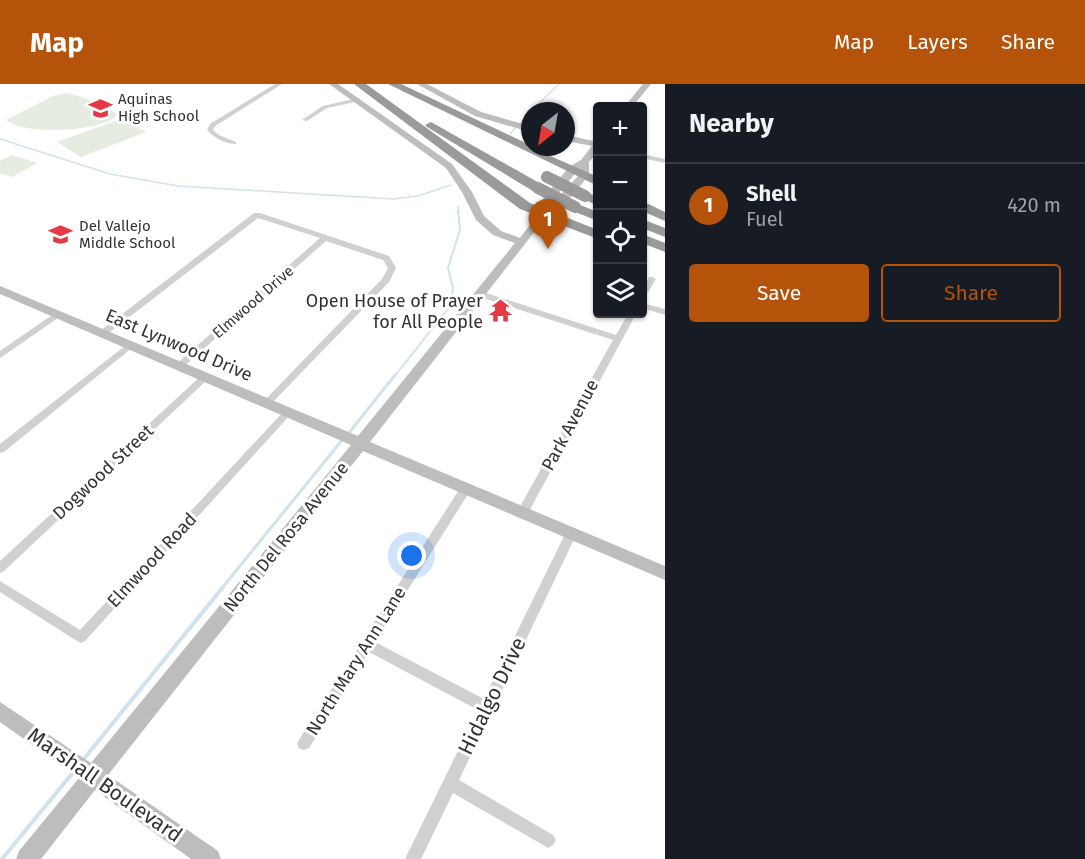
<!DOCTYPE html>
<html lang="en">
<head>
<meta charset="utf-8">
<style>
  body { margin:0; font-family:"Fira Sans",sans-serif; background:#20242c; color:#f1f3f6 }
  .controls { position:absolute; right:18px; top:18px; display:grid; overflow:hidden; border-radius:6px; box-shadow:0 2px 4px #0004 }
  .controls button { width:54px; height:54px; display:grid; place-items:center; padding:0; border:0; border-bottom:2px solid #363941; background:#171b24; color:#f1f3f6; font:30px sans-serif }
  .compass { position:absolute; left:521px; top:18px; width:54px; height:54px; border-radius:50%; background:#171b24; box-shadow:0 2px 4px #0004; rotate:211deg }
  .you { position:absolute; left:412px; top:472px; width:21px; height:21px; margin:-15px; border:4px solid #fff; border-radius:50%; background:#1a73e8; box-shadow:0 0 0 9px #1a73e833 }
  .badge { display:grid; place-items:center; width:39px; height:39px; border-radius:50%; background:#b45309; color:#fff; font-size:20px; font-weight:700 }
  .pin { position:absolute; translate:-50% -50px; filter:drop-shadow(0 2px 3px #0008) }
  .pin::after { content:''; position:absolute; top:32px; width:21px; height:18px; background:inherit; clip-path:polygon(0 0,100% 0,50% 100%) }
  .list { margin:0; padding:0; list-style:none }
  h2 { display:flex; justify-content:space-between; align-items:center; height:78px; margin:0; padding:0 24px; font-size:26px }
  h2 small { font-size:20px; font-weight:400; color:#9ea1a6 }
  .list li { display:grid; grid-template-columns:39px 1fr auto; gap:18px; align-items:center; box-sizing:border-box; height:84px; padding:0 24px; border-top:2px solid #363941 }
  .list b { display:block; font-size:22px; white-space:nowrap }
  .list p { margin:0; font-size:20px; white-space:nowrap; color:#9ea1a6 }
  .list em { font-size:20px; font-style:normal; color:#9ea1a6 }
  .actions { display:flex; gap:12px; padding:18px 24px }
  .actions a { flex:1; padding:14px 0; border:2px solid #b45309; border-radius:6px; text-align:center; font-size:21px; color:#b45309 }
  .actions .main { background:#b45309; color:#fff }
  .icon { flex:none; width:33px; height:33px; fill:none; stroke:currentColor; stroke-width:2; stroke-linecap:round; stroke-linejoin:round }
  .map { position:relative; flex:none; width:665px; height:775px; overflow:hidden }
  header { display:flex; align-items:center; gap:36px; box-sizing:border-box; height:84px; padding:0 30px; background:#b45309; color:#fff }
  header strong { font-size:28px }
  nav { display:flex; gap:33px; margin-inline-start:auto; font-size:21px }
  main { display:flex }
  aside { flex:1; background:#171b24 }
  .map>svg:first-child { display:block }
  .green { fill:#e6ecdf }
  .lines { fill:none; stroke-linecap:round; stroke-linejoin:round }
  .stream-far3 { stroke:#cfe2ee; stroke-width:1.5 }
  .stream-far2 { stroke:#cfe2ee; stroke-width:2 }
  .stream-far1 { stroke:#cfe2ee; stroke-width:3 }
  .stream { stroke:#cfe2ee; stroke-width:4 }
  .street { fill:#d0d0d0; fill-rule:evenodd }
  .secondary { fill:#bdbdbd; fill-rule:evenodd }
  .highway { fill:#9a9a9a; fill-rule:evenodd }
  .highway-bridge { stroke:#9a9a9a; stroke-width:12 }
  .labels { text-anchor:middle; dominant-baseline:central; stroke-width:6; stroke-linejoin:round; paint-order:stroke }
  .far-poi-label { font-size:15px; fill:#333; stroke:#fff; text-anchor:start }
  .far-street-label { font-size:15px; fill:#333; stroke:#fff }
  .poi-label { font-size:18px; fill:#333; stroke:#fff; text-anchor:end }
  .street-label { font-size:18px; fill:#333; stroke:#fff }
  .near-street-label { font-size:21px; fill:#333; stroke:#fff }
</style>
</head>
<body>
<header>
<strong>Map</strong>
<nav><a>Map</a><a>Layers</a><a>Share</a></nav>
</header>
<main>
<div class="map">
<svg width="665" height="775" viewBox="0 0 665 775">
  <rect width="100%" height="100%" fill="#fff"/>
  <g class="green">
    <path d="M 68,9 L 102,20 L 118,31 C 99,48 26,52 6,36 L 53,12 Z"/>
    <polygon points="121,35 146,48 81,73 57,58"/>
    <polygon points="12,71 37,79 12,93 0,89 0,77"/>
  </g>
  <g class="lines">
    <g class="stream-far3">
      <polyline points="531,27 559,0"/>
      <polyline points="520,40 530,28"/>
      <polyline points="510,50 515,44"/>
      <polyline points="0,55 110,90 178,102 393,115 418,112 451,101"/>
      <polyline points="458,122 459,129"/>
    </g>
    <polyline class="stream-far2" points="394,293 451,221 453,204 448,184 460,146 458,127"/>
    <g class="stream-far1">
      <polyline points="348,350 395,291"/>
      <polyline points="222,504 343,355"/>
    </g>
    <g class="stream">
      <polyline points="83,676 223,503"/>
      <polyline points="2,775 75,686"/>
    </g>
    <g class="street">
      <path d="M 275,0 L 282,0 L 215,42 L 213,46 L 219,51 L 236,58 L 236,60 C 226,60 214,54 207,46 L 210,40 Z"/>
      <polygon points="358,14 360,15 360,17 327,24 307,37 302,36 323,22"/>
      <polygon points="642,70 665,75 665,79 642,74"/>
      <polygon points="254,129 260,129 389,172 396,184 389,198 270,321 267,322 262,319 382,195 388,184 383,176 326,157 182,284 176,284 174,282 176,280 320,154 258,134 106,251 100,251 100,247"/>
      <polygon points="649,193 652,193 656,195 645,213 642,213 642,204"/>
      <polygon points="477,208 483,208 616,251 628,230 636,230 527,431 519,431 517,428 613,256 477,212"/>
      <polygon points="642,219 665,225 665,231 642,224"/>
      <polygon points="58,227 61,228 61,232 0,274 0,267"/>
      <polygon points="130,258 134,261 133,263 4,368 0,369 0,360"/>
      <polygon points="205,290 208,291 210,293 208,295 4,487 0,489 0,477 202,291"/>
      <polygon points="288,325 291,326 293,328 291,330 85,557 81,559 77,557 0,508 0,497 80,546 285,326"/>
      <polygon points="466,400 470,401 471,404 470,407 375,558 484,615 567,446 571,445 575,446 577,449 459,696 553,751 556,756 553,761 548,764 543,761 453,709 421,775 405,775 478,626 369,568 309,664 304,666 299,664 297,659 462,401"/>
    </g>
    <g class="secondary">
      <path d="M 329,0 L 338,0 L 452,80 L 472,108 L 484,132 L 501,147 L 520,154 L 538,130 L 537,122 L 569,83 L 581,76 L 592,62 L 566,57 L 566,51 L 598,58 L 598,68 L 589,78 L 589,91 L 556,131 L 546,133 L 370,358 L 665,482 L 665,496 L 363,367 L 108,691 L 218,767 L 221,775 L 191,775 L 95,706 L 41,775 L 16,775 L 19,767 L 79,694 L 0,638 L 0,618 L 91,679 L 351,361 L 0,210 L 0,202 L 358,352 L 515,159 L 493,151 L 476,136 L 462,108 L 446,84 ZM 579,85 L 579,91 L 547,126 L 546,124 Z"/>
      <polygon points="417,0 427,0 481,28 530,42 530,48 475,32"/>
      <polygon points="643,0 651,0 633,22 625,22"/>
    </g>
    <g class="highway">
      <polygon points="354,0 366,0 530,119 598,146 598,155 520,125"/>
      <polygon points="388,0 401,0 530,61 530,63 598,93 598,102"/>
      <polygon points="431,38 543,101 544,104 543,107 533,107 427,43 425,41"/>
      <polygon points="585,108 598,113 598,122 578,112"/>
      <polygon points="642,117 665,128 665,137 642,127"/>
      <polygon points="575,119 598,128 598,137 570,126 568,123"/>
      <polygon points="642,135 665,144 665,153 642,144"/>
      <polygon points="642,150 665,159 665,168 642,159"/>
    </g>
    <g class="highway-bridge">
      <polyline points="547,93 585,112"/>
      <polyline points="538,104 575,123"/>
    </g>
  </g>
  <defs>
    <symbol id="school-bare" viewBox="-9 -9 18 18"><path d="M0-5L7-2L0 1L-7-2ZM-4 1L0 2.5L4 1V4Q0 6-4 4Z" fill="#e63946" stroke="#fff" stroke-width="2.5" paint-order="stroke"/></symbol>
    <symbol id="temple-bare" viewBox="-9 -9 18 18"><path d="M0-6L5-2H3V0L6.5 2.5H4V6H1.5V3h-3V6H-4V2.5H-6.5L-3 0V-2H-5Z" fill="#e63946" stroke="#fff" stroke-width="2.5" paint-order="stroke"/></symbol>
  </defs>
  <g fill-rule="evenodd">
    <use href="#school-bare" x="84" y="8" width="33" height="33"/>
    <use href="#school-bare" x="44" y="134" width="33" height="33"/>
    <use href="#temple-bare" x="484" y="210" width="33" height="33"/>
  </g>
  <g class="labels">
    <g class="far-poi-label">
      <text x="118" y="15">Aquinas<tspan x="118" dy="17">High School</tspan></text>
      <text x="79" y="142">Del Vallejo<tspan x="79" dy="17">Middle School</tspan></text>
    </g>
    <g class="far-street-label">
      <text transform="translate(253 218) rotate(-41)">Elmwood Drive</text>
    </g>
    <g class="poi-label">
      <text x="483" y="217">Open House of Prayer<tspan x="483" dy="21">for All People</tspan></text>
    </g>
    <g class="street-label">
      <text transform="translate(179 261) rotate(23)">East Lynwood Drive</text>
      <text transform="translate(570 341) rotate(-62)">Park Avenue</text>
      <text transform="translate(103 388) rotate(-43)">Dogwood Street</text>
      <text transform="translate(286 453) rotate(-51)">North Del Rosa Avenue</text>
      <text transform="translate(152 476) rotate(-47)">Elmwood Road</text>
      <text transform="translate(356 577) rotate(-58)">North Mary Ann Lane</text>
    </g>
    <g class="near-street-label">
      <text transform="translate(492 612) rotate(-64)">Hidalgo Drive</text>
      <text transform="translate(105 701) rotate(35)">Marshall Boulevard</text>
    </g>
  </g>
</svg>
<div class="controls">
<button>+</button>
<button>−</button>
<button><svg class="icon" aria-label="locate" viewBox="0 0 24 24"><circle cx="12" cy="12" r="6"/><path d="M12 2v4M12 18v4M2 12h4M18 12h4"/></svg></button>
<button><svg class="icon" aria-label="layers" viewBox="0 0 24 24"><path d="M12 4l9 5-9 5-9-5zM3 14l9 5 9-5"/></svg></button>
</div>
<svg class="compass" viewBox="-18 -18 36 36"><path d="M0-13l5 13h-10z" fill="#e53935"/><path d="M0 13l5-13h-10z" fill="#9ea1a6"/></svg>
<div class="you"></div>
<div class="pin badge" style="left:548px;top:165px">1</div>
</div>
<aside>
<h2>Nearby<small></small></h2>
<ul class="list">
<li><span class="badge">1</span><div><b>Shell</b><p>Fuel</p></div><em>420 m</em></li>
</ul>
<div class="actions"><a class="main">Save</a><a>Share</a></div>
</aside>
</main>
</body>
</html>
